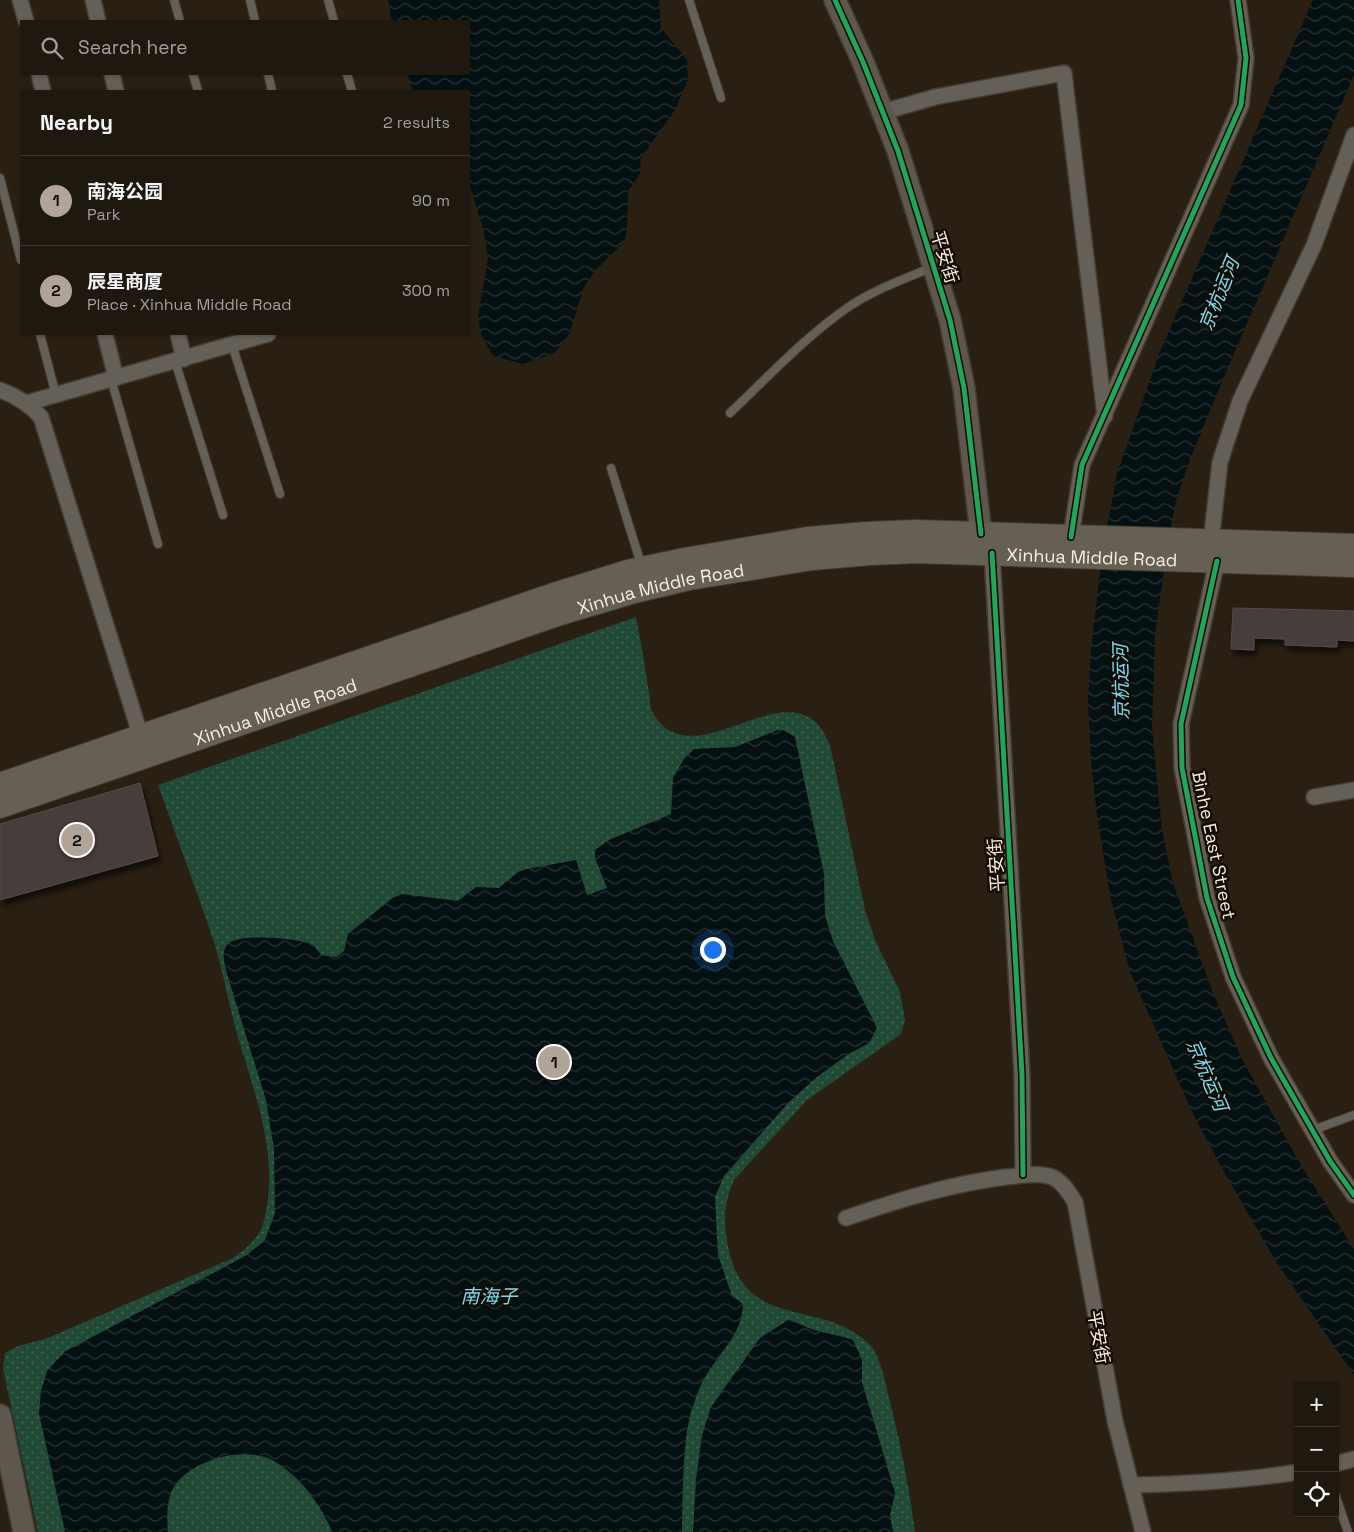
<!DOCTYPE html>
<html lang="en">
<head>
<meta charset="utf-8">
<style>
  body { margin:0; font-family:"Space Grotesk","Noto Sans SC",sans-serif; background:#2c251c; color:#f1f3f6 }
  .controls { position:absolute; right:15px; bottom:15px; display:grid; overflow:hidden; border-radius:0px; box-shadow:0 1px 4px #0004 }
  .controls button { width:45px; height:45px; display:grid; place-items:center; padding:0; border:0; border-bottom:1px solid #3c372e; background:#1f180e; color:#f1f3f6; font:25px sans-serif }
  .you { position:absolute; left:712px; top:949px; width:18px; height:18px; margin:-12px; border:4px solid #fff; border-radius:50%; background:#1a73e8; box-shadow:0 0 0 8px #1a73e833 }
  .badge { display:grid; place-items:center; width:32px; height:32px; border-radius:50%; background:#b0a598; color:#111; font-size:16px; font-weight:700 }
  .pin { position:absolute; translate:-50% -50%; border:2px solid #fff; box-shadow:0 1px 5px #0006 }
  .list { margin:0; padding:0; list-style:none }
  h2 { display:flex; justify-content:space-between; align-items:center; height:65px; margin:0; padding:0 20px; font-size:21px }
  h2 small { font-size:16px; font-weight:400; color:#a1a09e }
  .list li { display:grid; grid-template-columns:32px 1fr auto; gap:15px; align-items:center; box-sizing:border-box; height:90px; padding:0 20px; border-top:1px solid #3c372e }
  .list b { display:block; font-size:19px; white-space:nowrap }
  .list p { margin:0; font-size:16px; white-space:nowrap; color:#a1a09e }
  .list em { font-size:16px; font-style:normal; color:#a1a09e }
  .icon { flex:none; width:28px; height:28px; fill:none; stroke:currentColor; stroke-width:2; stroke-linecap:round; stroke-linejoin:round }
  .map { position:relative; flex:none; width:1354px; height:1532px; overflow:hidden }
  .search { position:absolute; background:#1f180e; box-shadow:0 1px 4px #0004; left:20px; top:20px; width:450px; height:55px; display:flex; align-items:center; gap:12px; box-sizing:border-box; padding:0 18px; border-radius:0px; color:#a1a09e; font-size:19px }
  .panel { position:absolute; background:#1f180e; box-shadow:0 1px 4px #0004; left:20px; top:90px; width:450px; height:245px; border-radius:0px }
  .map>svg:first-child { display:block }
  .grass { fill:url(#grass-dots) }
  .water { fill:url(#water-waves) }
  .building { fill:#473d3a; stroke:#564b48; filter:url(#shadow) }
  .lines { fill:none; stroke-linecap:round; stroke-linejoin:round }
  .lane-casing { stroke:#443c31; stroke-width:10 }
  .street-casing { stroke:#443c31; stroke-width:18 }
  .secondary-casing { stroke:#443c31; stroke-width:24 }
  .primary-casing { stroke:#443c31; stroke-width:26 }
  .lane { stroke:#645f57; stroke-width:8 }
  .street { stroke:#645f57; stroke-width:15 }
  .secondary { stroke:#5d574e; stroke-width:21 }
  .primary { stroke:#655f54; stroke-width:24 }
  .cycleway-casing { stroke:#140c04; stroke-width:8 }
  .cycleway { stroke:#20a55d; stroke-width:5 }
  .labels { text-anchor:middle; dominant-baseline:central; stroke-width:5; stroke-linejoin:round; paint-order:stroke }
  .street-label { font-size:18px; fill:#f9ede0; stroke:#140c04 }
  .water-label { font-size:19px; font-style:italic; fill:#77dcf2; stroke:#140c04 }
</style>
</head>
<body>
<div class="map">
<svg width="1354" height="1532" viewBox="0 0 1354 1532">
  <defs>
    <pattern id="grass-dots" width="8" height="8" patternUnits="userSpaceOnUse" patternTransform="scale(1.25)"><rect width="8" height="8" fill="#214a36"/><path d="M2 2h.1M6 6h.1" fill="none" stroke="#426453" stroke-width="1.8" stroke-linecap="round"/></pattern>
    <pattern id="water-waves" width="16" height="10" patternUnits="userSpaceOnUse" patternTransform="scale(1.25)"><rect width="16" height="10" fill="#041012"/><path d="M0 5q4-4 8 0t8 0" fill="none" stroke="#293334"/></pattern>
    <filter id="shadow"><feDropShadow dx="3" dy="5.5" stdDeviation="2.5" flood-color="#0009"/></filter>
  </defs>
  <rect width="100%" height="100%" fill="#292013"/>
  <path class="grass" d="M 636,617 C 641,642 645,667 649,693 C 650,699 650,710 654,715 C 690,772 766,691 810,718 C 820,724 825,735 830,745 L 865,910 L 875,940 L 900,992 L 905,1020 L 901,1034 L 807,1100 L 734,1180 C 724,1202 723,1222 728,1246 C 743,1329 815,1300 862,1338 C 865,1341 870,1344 873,1348 C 882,1364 886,1385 890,1402 C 901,1445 909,1488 915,1532 L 38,1532 L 3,1369 L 5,1353 L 18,1346 L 48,1338 L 233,1258 C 245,1250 261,1236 264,1221 C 280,1156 256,1098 238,1037 C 229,1007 224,975 215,945 C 197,891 177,838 158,785 Z"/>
  <g class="water">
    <polygon points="388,0 659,0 661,28 687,60 688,80 675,110 641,158 640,174 628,192 627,231 624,242 595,271 584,287 570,332 555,353 523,364 493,356 481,334 478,316 488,258 484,232 469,183 469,91 413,91 407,74 469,74 469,21 392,21"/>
    <polygon points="1313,0 1354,0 1354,75 1230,363 1190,459 1176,501 1169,535 1155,635 1152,728 1162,830 1173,883 1213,993 1242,1059 1302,1167 1354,1249 1354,1375 1277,1263 1225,1174 1194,1116 1130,972 1110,896 1096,807 1091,762 1088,701 1091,650 1102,554 1117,474 1159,354"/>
    <path d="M 778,730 L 783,730 L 795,737 L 824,874 L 825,916 L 833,941 L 877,1028 L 869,1043 L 847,1055 L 817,1077 L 788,1103 L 724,1176 L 715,1197 L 718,1255 L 732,1296 L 743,1304 C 743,1334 717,1355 703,1381 C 699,1388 696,1397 693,1406 C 682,1435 683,1499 682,1532 L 332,1532 C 322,1506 299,1475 274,1461 C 246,1445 191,1459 174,1487 C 166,1500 167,1517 168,1532 L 65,1532 L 39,1413 L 41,1391 L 47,1371 L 64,1352 L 247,1255 L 265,1240 L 275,1213 L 274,1149 L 266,1100 L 227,974 C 225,964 220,952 228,944 C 238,933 297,938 311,944 C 315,946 318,951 321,955 L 336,957 L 344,951 L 348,934 L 394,897 L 402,894 L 458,901 L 476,887 L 499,888 L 518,872 L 527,869 L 576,860 L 587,895 L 607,888 L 595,858 L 595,850 L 609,840 L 671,814 L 673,778 L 684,759 L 694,749 L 735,747 Z"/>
    <path d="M 788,1320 C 797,1322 805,1327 814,1330 C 827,1334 840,1335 853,1340 L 862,1360 L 862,1382 L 895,1493 L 890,1515 L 893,1532 L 693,1532 L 696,1479 L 702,1435 L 711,1407 L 760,1338 Z"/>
  </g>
  <g class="building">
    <polygon points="1233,608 1354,611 1354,641 1337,640 1337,647 1285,645 1285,639 1254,638 1254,650 1231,649"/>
    <polygon points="140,783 158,856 0,900 0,824"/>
  </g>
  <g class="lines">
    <defs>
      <g id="lane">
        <polyline points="174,0 180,21"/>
        <polyline points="250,0 255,21"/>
        <polyline points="328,0 334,21"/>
        <polyline points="689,0 721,98"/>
        <polyline points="193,74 198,91"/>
        <polyline points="268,74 272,91"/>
        <polyline points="347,74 352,91"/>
        <polyline points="0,178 21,260"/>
        <polyline points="40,334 56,395"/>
        <polyline points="232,345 280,494"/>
        <polyline points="175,361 223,515"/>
        <polyline points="111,379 158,544"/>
        <path d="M 730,413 C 768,377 804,338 847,308 C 873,290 904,279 933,267"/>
        <polyline points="611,468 642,567"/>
        <polyline points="1313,1130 1354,1115"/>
        <polyline points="1335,1494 1348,1532"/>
      </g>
      <g id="street">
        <polyline points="20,0 26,21"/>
        <polyline points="93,0 98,21"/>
        <polyline points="39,74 43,91"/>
        <polyline points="112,74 116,91"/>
        <polyline points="883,112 935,97 1064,73 1105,416"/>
        <polyline points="105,334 116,378"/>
        <polyline points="178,334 184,359"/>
        <path d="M 0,390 C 17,396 29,404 41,417 L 141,737"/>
        <polyline points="27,403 268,334"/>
        <polyline points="1071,537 1082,465 1241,105 1246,58 1238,0"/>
        <polyline points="1211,542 1220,462 1240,401 1314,245 1354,135"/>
        <polyline points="992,553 1022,1075 1023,1175"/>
        <polyline points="1217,561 1181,724 1182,768 1207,898 1233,977 1271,1058 1330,1161 1354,1195"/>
        <polyline points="1314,797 1354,790"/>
        <path d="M 846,1218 C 899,1200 950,1184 1006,1177 C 1021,1176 1037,1172 1052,1177 C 1063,1182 1069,1193 1075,1202 L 1115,1421 L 1143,1532"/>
        <polyline points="1335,1464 1354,1459"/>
        <path d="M 1131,1485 C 1187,1484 1242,1481 1298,1472"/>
      </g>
      <g id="secondary">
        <polyline points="835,0 863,62 898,151 950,320 964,388 981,534"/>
        <polyline points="0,1415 24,1532"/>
      </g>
      <g id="primary">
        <polyline points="0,785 554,595 628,572 685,560 808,539 867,534 916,532 1354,546"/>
        <path id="s1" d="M 0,806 L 560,613 L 634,591 L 689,578 L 812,558 L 870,553 L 917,551 L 1354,565"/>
      </g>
    </defs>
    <use href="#lane" class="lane-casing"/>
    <use href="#street" class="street-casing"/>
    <use href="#secondary" class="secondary-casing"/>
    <use href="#primary" class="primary-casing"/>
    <use href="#lane" class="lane"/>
    <use href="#street" class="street"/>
    <use href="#secondary" class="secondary"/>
    <use href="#primary" class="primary"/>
    <defs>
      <g id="cycleway">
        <polyline points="835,0 863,62 898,151 950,320 964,388 981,534"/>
        <polyline points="1071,537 1082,465 1241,105 1246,58 1238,0"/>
        <polyline points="992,553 1022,1075 1023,1175"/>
        <polyline points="1217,561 1181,724 1182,768 1207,898 1233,977 1271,1058 1330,1161 1354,1195"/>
      </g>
    </defs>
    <use href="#cycleway" class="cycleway-casing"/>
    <use href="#cycleway" class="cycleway"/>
  </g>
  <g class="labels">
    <g class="street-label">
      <text transform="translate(945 257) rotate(73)">平安街</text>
      <text stroke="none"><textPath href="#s1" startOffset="1131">Xinhua Middle Road</textPath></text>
      <text stroke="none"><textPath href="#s1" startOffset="696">Xinhua Middle Road</textPath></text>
      <text stroke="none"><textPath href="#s1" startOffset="291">Xinhua Middle Road</textPath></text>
      <text transform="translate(1214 845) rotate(78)">Binhe East Street</text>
      <text transform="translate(996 865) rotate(-94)">平安街</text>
      <text transform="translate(1099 1337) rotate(80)">平安街</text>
    </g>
    <g class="water-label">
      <text transform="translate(1219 294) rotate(-68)">京杭运河</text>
      <text transform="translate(1121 682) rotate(-91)">京杭运河</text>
      <text transform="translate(1207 1075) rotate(67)">京杭运河</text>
      <text x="489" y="1296">南海子</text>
    </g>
  </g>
</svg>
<div class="controls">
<button>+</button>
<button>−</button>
<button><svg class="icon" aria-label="locate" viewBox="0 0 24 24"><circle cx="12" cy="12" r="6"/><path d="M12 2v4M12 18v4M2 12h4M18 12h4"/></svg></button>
</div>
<div class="you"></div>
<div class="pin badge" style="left:554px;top:1062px">1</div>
<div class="pin badge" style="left:77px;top:840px">2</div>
<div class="search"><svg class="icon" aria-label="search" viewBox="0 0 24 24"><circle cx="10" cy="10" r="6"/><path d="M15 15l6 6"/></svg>Search here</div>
<section class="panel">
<h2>Nearby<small>2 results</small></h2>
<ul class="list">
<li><span class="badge">1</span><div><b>南海公园</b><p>Park</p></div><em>90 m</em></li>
<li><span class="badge">2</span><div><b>辰星商厦</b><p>Place · Xinhua Middle Road</p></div><em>300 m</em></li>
</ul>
</section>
</div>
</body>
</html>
